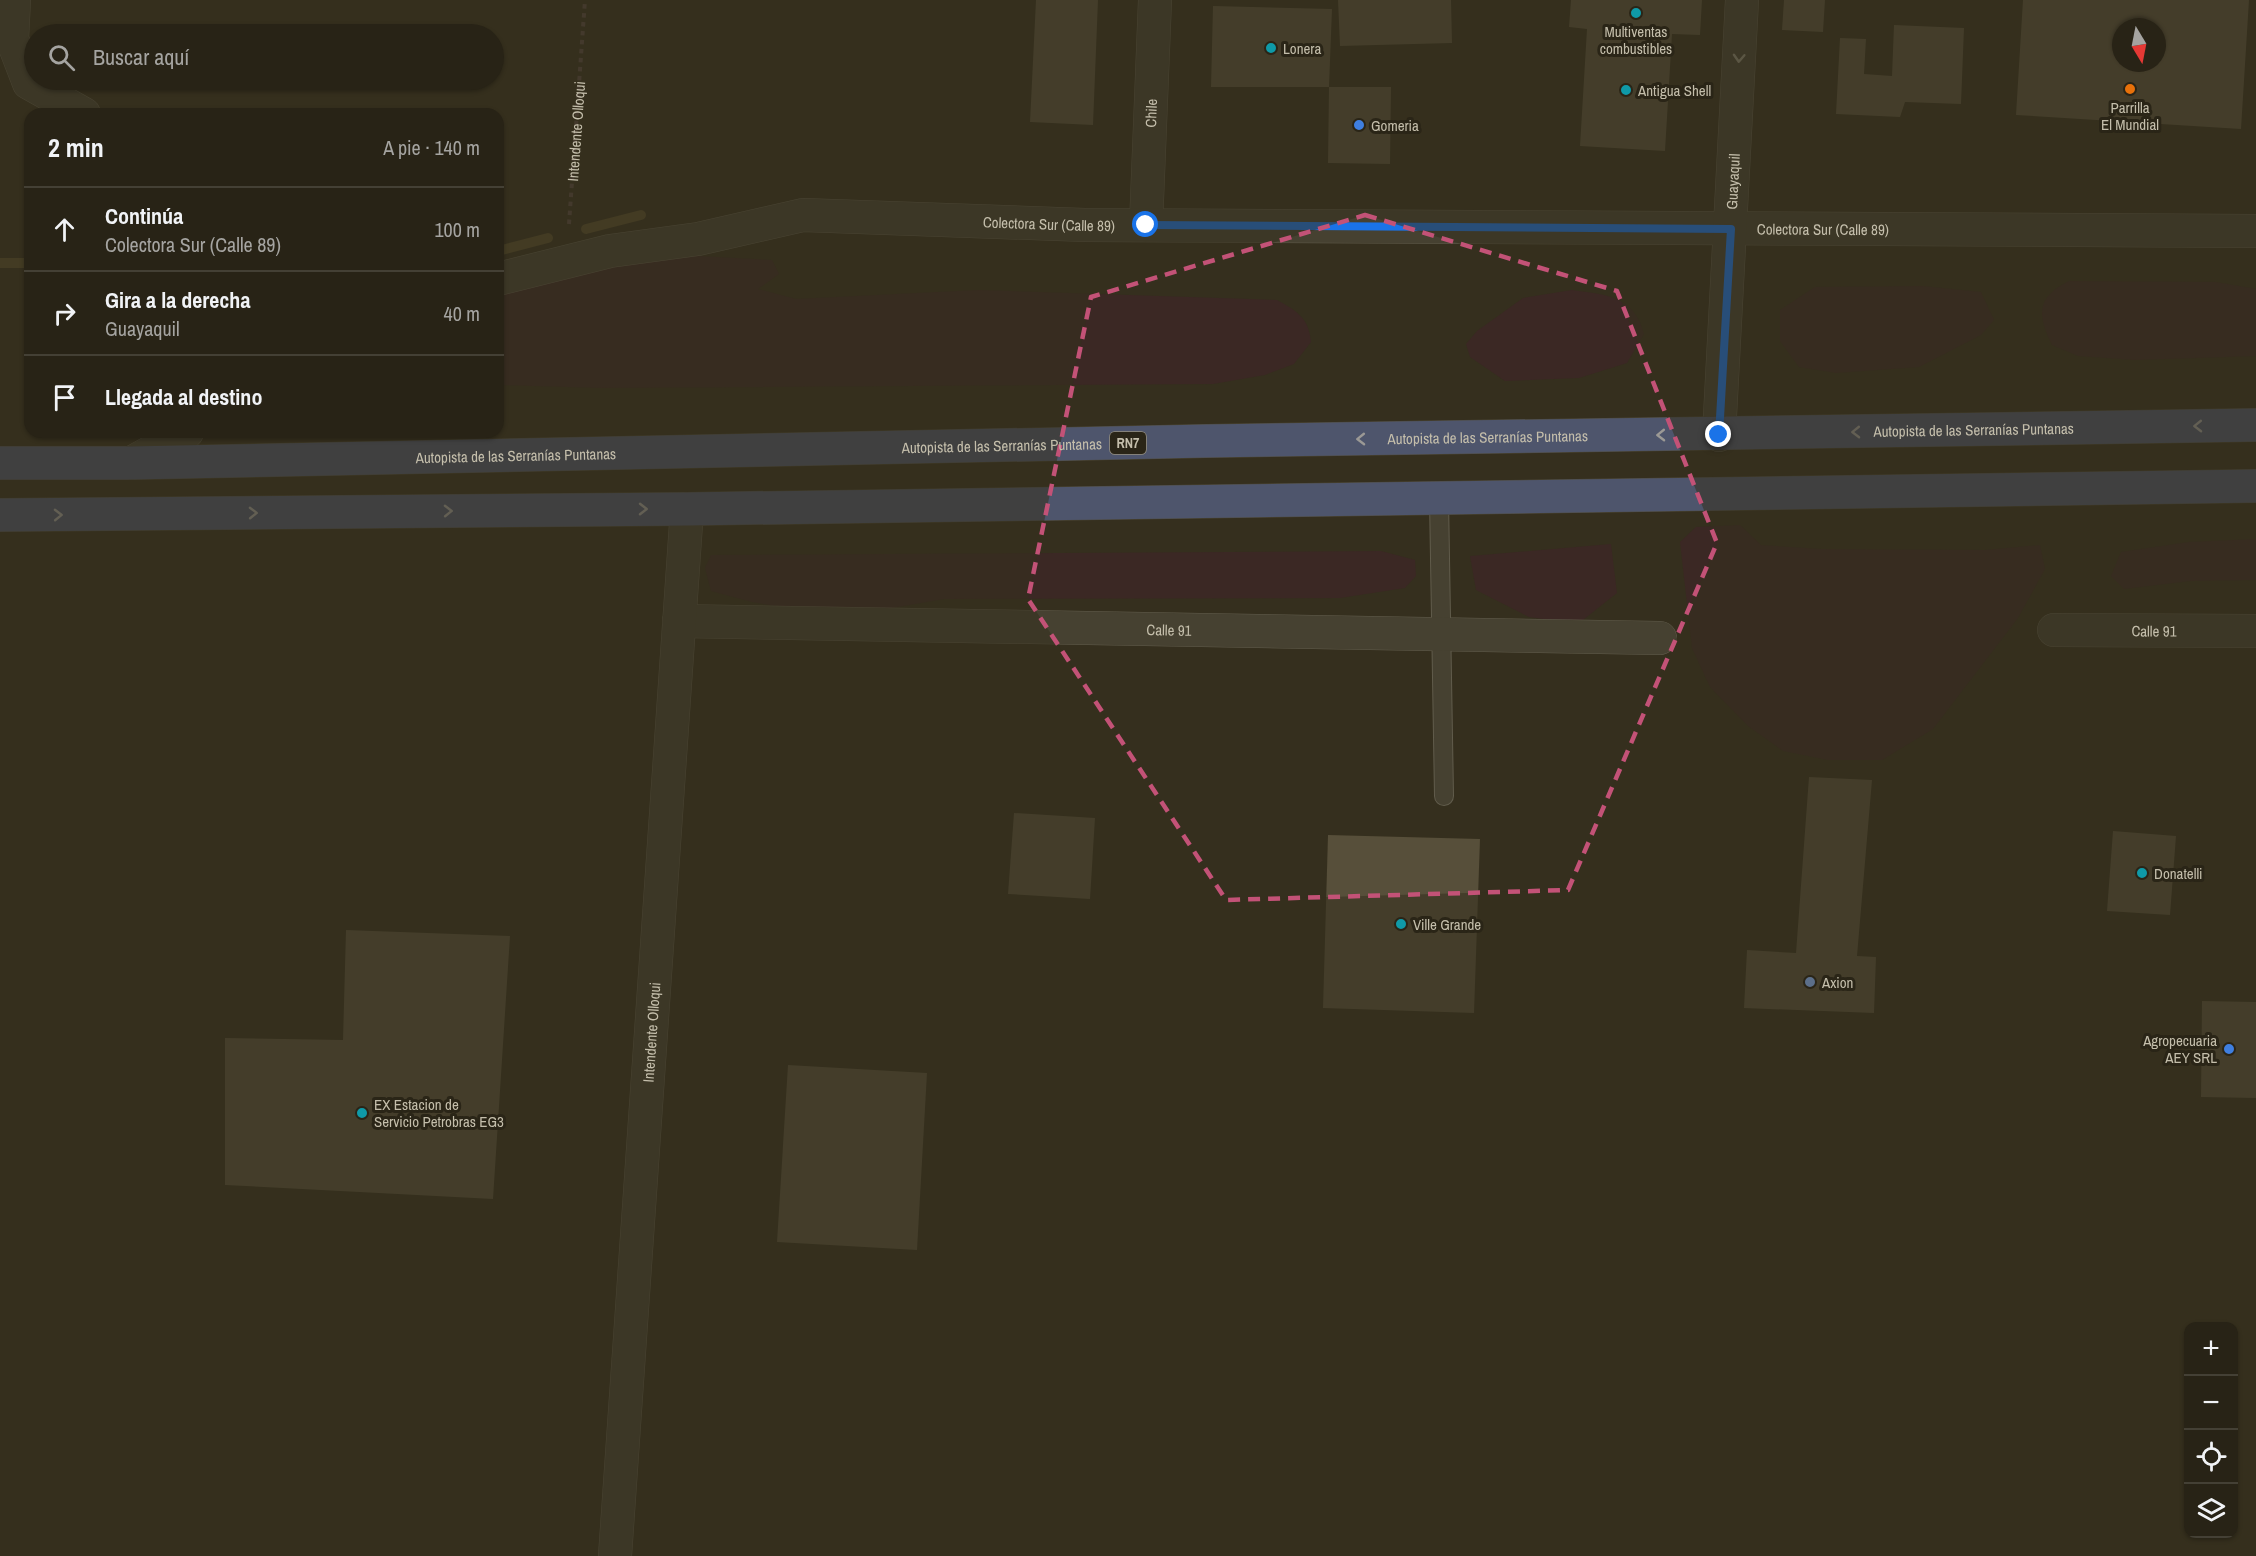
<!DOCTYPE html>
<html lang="es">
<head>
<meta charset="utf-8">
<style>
  body { margin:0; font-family:"Archivo Narrow",sans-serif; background:#302b1f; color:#f1f3f6 }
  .controls { position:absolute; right:18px; bottom:18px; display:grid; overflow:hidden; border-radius:12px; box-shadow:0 2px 4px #0004 }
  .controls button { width:54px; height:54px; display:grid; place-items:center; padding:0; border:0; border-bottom:2px solid #444035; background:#282316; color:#f1f3f6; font:30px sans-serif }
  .compass { position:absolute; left:2112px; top:18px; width:54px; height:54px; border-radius:50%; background:#282316; box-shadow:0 2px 4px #0004; rotate:170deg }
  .stop { position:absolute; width:18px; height:18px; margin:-14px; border:4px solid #1a73e8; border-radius:50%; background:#fff }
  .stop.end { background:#1a73e8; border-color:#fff; box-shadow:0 2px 6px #0008 }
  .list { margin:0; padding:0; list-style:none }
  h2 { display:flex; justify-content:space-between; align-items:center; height:78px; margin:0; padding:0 24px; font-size:26px }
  h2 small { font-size:20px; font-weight:400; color:#a5a4a1 }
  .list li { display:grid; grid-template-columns:39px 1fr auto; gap:18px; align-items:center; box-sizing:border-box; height:84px; padding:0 24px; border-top:2px solid #444035 }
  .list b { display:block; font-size:22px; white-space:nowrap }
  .list p { margin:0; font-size:20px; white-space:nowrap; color:#a5a4a1 }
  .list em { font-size:20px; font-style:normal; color:#a5a4a1 }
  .icon { flex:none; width:33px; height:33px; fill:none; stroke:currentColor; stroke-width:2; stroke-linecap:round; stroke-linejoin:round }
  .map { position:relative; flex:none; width:2256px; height:1556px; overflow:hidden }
  .search { position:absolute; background:#282316; box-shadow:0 2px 4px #0004; left:24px; top:24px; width:480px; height:66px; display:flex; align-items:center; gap:15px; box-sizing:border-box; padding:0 21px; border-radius:33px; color:#a5a4a1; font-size:22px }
  .panel { position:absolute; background:#282316; box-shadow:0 2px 4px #0004; left:24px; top:108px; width:480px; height:330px; border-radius:18px }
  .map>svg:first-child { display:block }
  .green { fill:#3b2824 }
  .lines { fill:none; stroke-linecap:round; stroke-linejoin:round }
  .stream { stroke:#54492a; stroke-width:10 }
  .building { fill:#574f3a; fill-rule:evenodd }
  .lane-casing { stroke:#615c4c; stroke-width:20 }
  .street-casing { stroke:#615c4c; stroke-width:34 }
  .highway-casing { stroke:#504b3c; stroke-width:34 }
  .path { stroke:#56463f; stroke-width:4; stroke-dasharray:4.5 4.5; stroke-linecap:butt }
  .lane { stroke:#464131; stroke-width:18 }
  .street { stroke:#464131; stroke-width:33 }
  .highway { stroke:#4e556c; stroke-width:33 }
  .oneway { stroke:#8b8674 }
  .oneway2 { stroke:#9b9995 }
  .route { stroke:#1a73e8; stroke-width:8 }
  .marked { fill:none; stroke:#c35277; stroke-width:4.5; stroke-dasharray:12 8; stroke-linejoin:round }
  .culture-dot { fill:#0f9aa8; stroke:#2a2517; stroke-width:2 }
  .food-dot { fill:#e8710a; stroke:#2a2517; stroke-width:2 }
  .shop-dot { fill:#3f7fe0; stroke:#2a2517; stroke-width:2 }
  .service-dot { fill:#5c6f8a; stroke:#2a2517; stroke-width:2 }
  .labels { text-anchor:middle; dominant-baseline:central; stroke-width:6; stroke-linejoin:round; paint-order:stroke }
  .shield { fill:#2a2517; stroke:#96907f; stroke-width:1.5 }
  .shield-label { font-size:14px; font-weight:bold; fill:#c4beab }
  .poi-label { font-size:15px; fill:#c4beab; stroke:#2a2517; text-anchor:start }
  .street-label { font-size:15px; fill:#c4beab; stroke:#2a2517 }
</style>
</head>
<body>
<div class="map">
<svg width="2256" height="1556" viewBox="0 0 2256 1556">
  <rect width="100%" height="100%" fill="#352f1e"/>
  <g class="green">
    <path d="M 678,255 L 772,260 L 779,274 L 758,289 L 796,299 L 978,290 L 1277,300 C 1297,311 1309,318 1311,342 L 1294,364 L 1265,375 L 1213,384 L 601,388 L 498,385 L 498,285 Z"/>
    <path d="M 2069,281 L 2216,282 L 2256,289 L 2256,356 L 2135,360 L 2078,356 L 2052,345 C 2037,314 2036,298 2069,281 Z"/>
    <polygon points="1922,286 1981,292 1994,320 1981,335 1919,367 1836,373 1799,367 1780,341 1780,310 1815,287"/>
    <path d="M 1572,290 C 1606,295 1634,295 1644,334 L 1627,363 L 1579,378 L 1505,381 L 1470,357 L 1466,344 L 1477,331 L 1523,298 Z"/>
    <polygon points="1740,525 1761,545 1821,549 1985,550 2040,545 2045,569 2018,618 1933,729 1882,760 1828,760 1783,751 1748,726 1710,687 1692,648 1680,542 1696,527"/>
    <polygon points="2256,539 2256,580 2190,581 2124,589 2111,576 2121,552 2189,542"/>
    <polygon points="1611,544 1617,593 1578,624 1529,617 1476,590 1470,556"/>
    <polygon points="1381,551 1415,560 1416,576 1405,588 1340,598 944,599 840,617 752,602 711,591 705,568 711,555"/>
  </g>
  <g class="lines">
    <g class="stream">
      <polyline points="586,229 641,215"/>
      <polyline points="498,251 548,238"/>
      <polyline points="0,263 30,263"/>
    </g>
  </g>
  <g class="building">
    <polygon points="1036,0 1098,0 1093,125 1030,122"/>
    <polygon points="1338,0 1451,0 1452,43 1340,46"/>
    <polygon points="1571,0 1702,0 1700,35 1672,34 1665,151 1580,146 1587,29 1569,27"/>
    <polygon points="1784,0 1825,0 1823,32 1782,30"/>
    <path d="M 2023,0 L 2249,0 L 2241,129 L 2016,115 ZM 2121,27 L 2157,27 L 2157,63 L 2121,63 Z"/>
    <polygon points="1213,6 1332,9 1329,87 1211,87"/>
    <polygon points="1894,25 1964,28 1961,104 1905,102 1900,117 1836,114 1840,38 1866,39 1864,74 1892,76"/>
    <polygon points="1329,87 1391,87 1390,164 1328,163"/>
    <polygon points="1809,777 1872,780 1857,956 1876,957 1874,1013 1744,1008 1747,950 1796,953"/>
    <polygon points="1014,813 1095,818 1090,899 1008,894"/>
    <polygon points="2113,831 2176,836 2170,915 2107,911"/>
    <polygon points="1328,835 1480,839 1474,1013 1323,1008"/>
    <polygon points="346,930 510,936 493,1199 225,1185 225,1038 343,1040"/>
    <polygon points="2202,1001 2256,1002 2256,1098 2201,1097"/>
    <polygon points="788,1065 927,1073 917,1250 777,1242"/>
  </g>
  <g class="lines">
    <defs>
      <polyline id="lane" points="1439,499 1444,796"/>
      <g id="street">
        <polyline points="14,0 12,39 29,83 84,114"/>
        <path id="s2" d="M 1146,225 L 1155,0"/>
        <path id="s3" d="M 498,279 L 610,251 L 698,239 L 803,215 L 1085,225 L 2256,231"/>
        <path id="s4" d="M 1719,435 L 1742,0"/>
        <polyline points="131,463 187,432"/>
        <path id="s5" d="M 679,621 L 1660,638"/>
        <path id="s6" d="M 2054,630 L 2256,631"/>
        <path id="s7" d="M 615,1556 L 687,509"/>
      </g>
      <g id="highway">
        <path id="s8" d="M 0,463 L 131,463 L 1206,441 L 2256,425"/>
        <polyline points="0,515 687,509 2256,486"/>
      </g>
    </defs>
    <use href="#lane" class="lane-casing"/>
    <use href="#street" class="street-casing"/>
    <use href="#highway" class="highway-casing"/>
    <path class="path" id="s1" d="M 569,224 L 585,0"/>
    <use href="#lane" class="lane"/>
    <use href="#street" class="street"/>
    <use href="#highway" class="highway"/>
  </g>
  <defs><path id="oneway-chevron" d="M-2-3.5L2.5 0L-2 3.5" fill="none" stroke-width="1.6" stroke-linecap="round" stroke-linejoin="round" transform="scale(1.5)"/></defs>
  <use class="oneway" href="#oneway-chevron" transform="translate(1739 58) rotate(93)"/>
  <g class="oneway2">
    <use href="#oneway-chevron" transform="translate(2198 426) rotate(179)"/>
    <use href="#oneway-chevron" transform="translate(1856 432) rotate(179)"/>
    <use href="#oneway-chevron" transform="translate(1661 435) rotate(179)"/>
    <use href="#oneway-chevron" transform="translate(1361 439) rotate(179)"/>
    <use href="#oneway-chevron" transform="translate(643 509)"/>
    <use href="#oneway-chevron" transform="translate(448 511) rotate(-1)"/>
    <use href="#oneway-chevron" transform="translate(253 513) rotate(-1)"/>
    <use href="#oneway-chevron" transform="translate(58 515) rotate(-1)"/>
  </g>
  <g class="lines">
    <polyline class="route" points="1146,225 1731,229 1719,435"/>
  </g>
  <path d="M0 0H2256V1556H0ZM 1365,215 L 1617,291 L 1717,543 L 1568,890 L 1226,900 L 1028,599 L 1091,297 Z" fill="#352f1e" fill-opacity=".55" fill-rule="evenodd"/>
  <path class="marked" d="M 1365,215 L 1617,291 L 1717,543 L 1568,890 L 1226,900 L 1028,599 L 1091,297 Z"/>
  <g class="culture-dot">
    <circle cx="1636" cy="13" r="6"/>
    <circle cx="1271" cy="48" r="6"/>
    <circle cx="1626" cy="90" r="6"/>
    <circle cx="2142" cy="873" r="6"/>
    <circle cx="1401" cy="924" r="6"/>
    <circle cx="362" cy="1113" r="6"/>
  </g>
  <circle class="food-dot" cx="2130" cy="89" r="6"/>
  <g class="shop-dot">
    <circle cx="1359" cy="125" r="6"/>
    <circle cx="2229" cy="1049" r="6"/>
  </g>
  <circle class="service-dot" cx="1810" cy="982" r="6"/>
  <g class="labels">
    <rect class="shield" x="1110" y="432" width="36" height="22" rx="4.5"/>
    <g class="shield-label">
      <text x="1128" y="443">RN7</text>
    </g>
    <g class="poi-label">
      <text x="1636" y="31" text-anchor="middle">Multiventas<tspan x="1636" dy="17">combustibles</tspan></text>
      <text x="1283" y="48">Lonera</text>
      <text x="1638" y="90">Antigua Shell</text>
      <text x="2130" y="107" text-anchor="middle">Parrilla<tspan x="2130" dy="17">El Mundial</tspan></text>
      <text x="1371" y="125">Gomeria</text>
      <text x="2154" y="873">Donatelli</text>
      <text x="1413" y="924">Ville Grande</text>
      <text x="1822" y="982">Axion</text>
      <text x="2217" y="1040" text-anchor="end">Agropecuaria<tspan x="2217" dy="17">AEY SRL</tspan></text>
      <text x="374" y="1104">EX Estacion de<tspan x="374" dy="17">Servicio Petrobras EG3</tspan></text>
    </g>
    <g class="street-label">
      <text stroke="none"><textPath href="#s2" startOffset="112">Chile</textPath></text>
      <text stroke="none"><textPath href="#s1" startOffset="93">Intendente Olloqui</textPath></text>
      <text stroke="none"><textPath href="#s4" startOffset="254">Guayaquil</textPath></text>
      <text stroke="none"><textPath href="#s3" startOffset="558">Colectora Sur (Calle 89)</textPath></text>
      <text stroke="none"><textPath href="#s3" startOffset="1332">Colectora Sur (Calle 89)</textPath></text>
      <text stroke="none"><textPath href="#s8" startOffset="1974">Autopista de las Serranías Puntanas</textPath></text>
      <text stroke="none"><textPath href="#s8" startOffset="1488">Autopista de las Serranías Puntanas</textPath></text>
      <text stroke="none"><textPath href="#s8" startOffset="1002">Autopista de las Serranías Puntanas</textPath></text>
      <text stroke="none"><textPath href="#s8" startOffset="516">Autopista de las Serranías Puntanas</textPath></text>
      <text stroke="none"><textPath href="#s5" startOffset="490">Calle 91</textPath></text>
      <text stroke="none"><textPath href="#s6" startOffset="100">Calle 91</textPath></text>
      <text stroke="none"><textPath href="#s7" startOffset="525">Intendente Olloqui</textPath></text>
    </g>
  </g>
</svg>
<div class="controls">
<button>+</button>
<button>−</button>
<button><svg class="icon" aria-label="locate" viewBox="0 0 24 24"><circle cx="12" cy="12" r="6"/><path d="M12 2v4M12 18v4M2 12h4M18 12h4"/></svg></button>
<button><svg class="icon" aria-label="layers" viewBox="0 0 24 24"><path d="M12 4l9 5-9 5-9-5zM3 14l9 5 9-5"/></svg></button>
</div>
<svg class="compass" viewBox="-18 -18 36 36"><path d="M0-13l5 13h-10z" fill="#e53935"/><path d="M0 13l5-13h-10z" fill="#a5a4a1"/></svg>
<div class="stop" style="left:1146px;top:225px"></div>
<div class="stop end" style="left:1719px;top:435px"></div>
<div class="search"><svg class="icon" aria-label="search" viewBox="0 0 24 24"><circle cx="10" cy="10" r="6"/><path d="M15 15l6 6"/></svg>Buscar aquí</div>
<section class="panel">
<h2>2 min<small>A pie · 140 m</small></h2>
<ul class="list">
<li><svg class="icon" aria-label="ahead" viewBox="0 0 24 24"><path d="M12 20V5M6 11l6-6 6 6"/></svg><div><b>Continúa</b><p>Colectora Sur (Calle 89)</p></div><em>100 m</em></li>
<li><svg class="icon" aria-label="right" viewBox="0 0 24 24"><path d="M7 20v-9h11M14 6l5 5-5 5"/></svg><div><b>Gira a la derecha</b><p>Guayaquil</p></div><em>40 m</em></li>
<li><svg class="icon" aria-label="arrive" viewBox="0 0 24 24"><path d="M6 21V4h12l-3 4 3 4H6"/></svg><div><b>Llegada al destino</b></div></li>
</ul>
</section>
</div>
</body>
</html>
